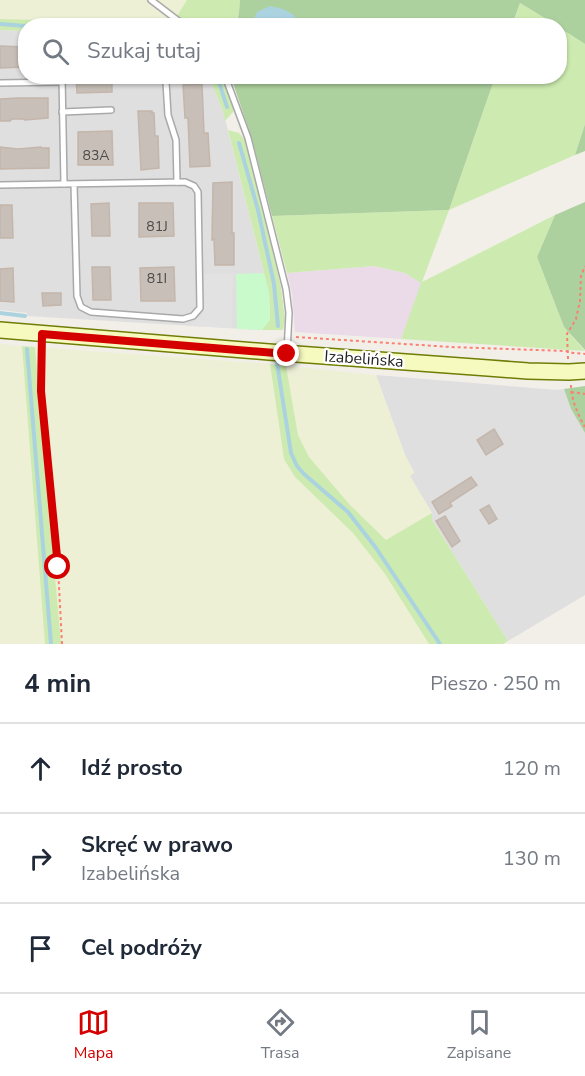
<!DOCTYPE html>
<html lang="pl">
<head>
<meta charset="utf-8">
<style>
  body { margin:0; font-family:"Nunito Sans",sans-serif; background:#f6f6f7; color:#1f2937 }
  .stop { position:absolute; width:18px; height:18px; margin:-14px; border:4px solid #d40000; border-radius:50%; background:#fff }
  .stop.end { background:#d40000; border-color:#fff; box-shadow:0 2px 6px #0008 }
  .list { margin:0; padding:0; list-style:none }
  h2 { display:flex; justify-content:space-between; align-items:center; height:78px; margin:0; padding:0 24px; font-size:26px }
  h2 small { font-size:20px; font-weight:400; color:#747a83 }
  .list li { display:grid; grid-template-columns:39px 1fr auto; gap:18px; align-items:center; box-sizing:border-box; height:90px; padding:0 24px; border-top:2px solid #e0e1e3 }
  .list b { display:block; font-size:22px; white-space:nowrap }
  .list p { margin:0; font-size:20px; white-space:nowrap; color:#747a83 }
  .list em { font-size:20px; font-style:normal; color:#747a83 }
  .icon { flex:none; width:33px; height:33px; fill:none; stroke:currentColor; stroke-width:2; stroke-linecap:round; stroke-linejoin:round }
  .map { position:relative; flex:none; width:585px; height:644px; overflow:hidden }
  .search { position:absolute; background:#fff; box-shadow:0 2px 4px #0004; left:18px; right:18px; top:18px; height:66px; display:flex; align-items:center; gap:15px; box-sizing:border-box; padding:0 21px; border-radius:24px; color:#747a83; font-size:22px }
  .sheet { height:348px; background:#fff }
  nav { display:flex; justify-content:space-around; align-items:center; box-sizing:border-box; height:84px; border-top:2px solid #e0e1e3; background:#fff; font-size:16px; color:#747a83 }
  nav a { display:grid; justify-items:center; gap:3px }
  nav .on { color:#d40000 }
  .map>svg:first-child { display:block }
  .residential { fill:#e0dfdf }
  .industrial { fill:#ebdbe8 }
  .farmland { fill:#eef0d5 }
  .grass { fill:#cdebb0 }
  .forest { fill:#add19e }
  .park { fill:#c8facc }
  .parking { fill:#e2e2e2 }
  .water { fill:#aad3df }
  .lines { fill:none; stroke-linecap:round; stroke-linejoin:round }
  .stream { stroke:#aad3df; stroke-width:4 }
  .building { fill:#c7bfb8; stroke:#c4b6ab; stroke-width:1.5 }
  .lane-casing { stroke:#a9a9a9; stroke-width:8 }
  .secondary-casing { stroke:#707d05; stroke-width:18 }
  .path { stroke:#fa8072; stroke-width:2; stroke-dasharray:3 3; stroke-linecap:butt }
  .lane { stroke:#fff; stroke-width:5 }
  .secondary { stroke:#f7fabf; stroke-width:15 }
  .route { stroke:#d40000; stroke-width:8 }
  .labels { text-anchor:middle; dominant-baseline:central; stroke-width:4.5; stroke-linejoin:round; paint-order:stroke }
  .number-label { font-size:14px; fill:#4b4948 }
  .street-label { font-size:16px; fill:#222; stroke:#fff }
</style>
</head>
<body>
<div class="map">
<svg width="585" height="644" viewBox="0 0 585 644">
  <rect width="100%" height="100%" fill="#f2efe9"/>
  <g class="residential">
    <polygon points="0,30 25,31 26,76 209,77 223,111 269,293 262,330 27,316 27,313 0,310"/>
    <polygon points="376,375 558,390 564,389 571,409 585,433 585,595 508,641 432,520 432,513 409,475 414,472 405,455"/>
  </g>
  <polygon class="industrial" points="374,266 405,273 422,283 401,339 295,332 292,294 287,273"/>
  <g class="farmland">
    <polygon points="0,0 187,0 173,23 0,19"/>
    <polygon points="0,344 22,346 45,644 0,644"/>
    <polygon points="35,347 270,364 284,459 295,477 353,533 385,574 429,644 61,644"/>
    <polygon points="286,366 376,375 405,455 414,473 410,476 432,513 386,541 350,505 309,457 298,435"/>
  </g>
  <g class="grass">
    <polygon points="187,0 240,0 239,12 235,25 191,25 177,16"/>
    <polygon points="520,3 556,25 512,26"/>
    <polygon points="0,19 173,23 179,25 26,26 25,31 0,30"/>
    <polygon points="560,28 585,44 585,124 575,155 449,210 422,282 555,215 537,257 564,327 585,351 401,339 421,283 405,273 374,266 287,273 272,216 449,210 495,77 560,76"/>
    <polygon points="209,77 223,77 234,111 225,121 223,111"/>
    <polygon points="228,130 239,133 246,141 281,287 285,319 283,330 262,330 270,319 269,293"/>
    <polygon points="22,346 35,347 61,644 45,644"/>
    <polygon points="270,364 286,366 298,435 309,457 350,505 386,540 432,513 432,520 508,641 503,644 429,644 385,574 353,533 295,477 284,459"/>
  </g>
  <g class="forest">
    <polygon points="240,0 585,0 585,44 560,28 560,26 556,25 520,3 512,25 236,26 239,12"/>
    <polygon points="231,77 495,77 449,210 272,216 252,139"/>
    <polygon points="585,124 585,151 575,155"/>
    <polygon points="585,202 585,350 564,327 537,257 555,215"/>
    <polygon points="585,386 585,433 571,409 564,389"/>
  </g>
  <polygon class="park" points="264,273 269,293 270,320 262,330 237,329 236,274"/>
  <polygon class="parking" points="202,274 233,274 232,328 189,326 202,315"/>
  <polygon class="water" points="270,6 283,9 294,15 299,25 252,25 257,12"/>
  <g class="lines">
    <g class="stream">
      <polyline points="0,24 26,26"/>
      <polyline points="217,76 227,107"/>
      <polyline points="239,143 258,210 274,284 278,326"/>
      <polyline points="0,313 25,316"/>
      <polyline points="27,349 51,644"/>
      <polyline points="277,363 291,453 297,466 304,474 348,512 376,548 440,644"/>
    </g>
  </g>
  <g class="building">
    <polygon points="0,46 26,47 26,67 0,68"/>
    <polygon points="76,76 112,76 112,92 77,93"/>
    <polygon points="202,84 204,133 208,133 210,166 190,167 188,118 185,118 183,85"/>
    <polygon points="17,98 48,98 48,118 25,120 23,119 12,119 10,121 0,121 0,99"/>
    <polygon points="138,111 152,111 152,113 154,113 155,136 158,136 159,168 141,170"/>
    <polygon points="112,131 113,165 78,165 78,132"/>
    <polygon points="0,147 18,149 41,147 42,148 49,148 49,168 0,169"/>
    <polygon points="232,182 232,233 234,233 234,265 215,265 214,239 212,240 213,183"/>
    <polygon points="109,203 110,236 92,236 91,204"/>
    <polygon points="139,203 173,203 174,236 139,237"/>
    <polygon points="0,205 12,205 13,238 0,238"/>
    <polygon points="92,267 110,267 111,300 93,300"/>
    <polygon points="174,267 175,301 141,301 140,268"/>
    <polygon points="13,268 14,302 0,301 0,269"/>
    <polygon points="42,293 61,293 61,305 43,306"/>
    <polygon points="494,429 503,444 486,455 477,440"/>
    <polygon points="471,477 477,485 450,503 452,506 439,514 432,502"/>
    <polygon points="489,505 497,519 489,524 480,510"/>
    <polygon points="445,516 460,541 452,547 436,521"/>
  </g>
  <g class="lines">
    <defs>
      <g id="lane">
        <polyline points="151,0 185,26"/>
        <polyline points="62,76 64,184"/>
        <polyline points="225,76 248,138 286,289 289,313 287,352"/>
        <polyline points="166,82 168,115 176,140 177,182"/>
        <polyline points="0,83 62,82"/>
        <polyline points="62,112 111,110"/>
        <polyline points="0,185 185,182 194,186 198,192 200,308 193,316 183,319 91,312 81,307 77,296 74,184"/>
      </g>
      <polyline id="secondary" points="0,330 269,352 488,368 528,371 569,372 585,371"/>
    </defs>
    <use href="#lane" class="lane-casing"/>
    <use href="#secondary" class="secondary-casing"/>
    <g class="path">
      <polyline points="296,337 451,347 566,351 573,353 585,354"/>
      <polyline points="40,348 41,391 58,567 62,644"/>
      <polyline points="568,359 567,334 576,319 580,301 581,276 585,266"/>
      <path d="M 571,385 C 571,399 578,415 585,427"/>
      <polyline points="571,392 585,394"/>
    </g>
    <use href="#lane" class="lane"/>
    <use href="#secondary" class="secondary"/>
  </g>
  <g class="lines">
    <polyline class="route" points="58,567 41,391 42,334 287,354"/>
  </g>
  <g class="labels">
    <g class="number-label">
      <text x="96" y="155">83A</text>
      <text x="157" y="226">81J</text>
      <text x="157" y="278">81I</text>
    </g>
    <g class="street-label">
      <text transform="translate(364 359) rotate(4)">Izabelińska</text>
    </g>
  </g>
</svg>
<div class="stop" style="left:58px;top:567px"></div>
<div class="stop end" style="left:287px;top:354px"></div>
<div class="search"><svg class="icon" aria-label="search" viewBox="0 0 24 24"><circle cx="10" cy="10" r="6"/><path d="M15 15l6 6"/></svg>Szukaj tutaj</div>
</div>
<section class="sheet">
<h2>4 min<small>Pieszo · 250 m</small></h2>
<ul class="list">
<li><svg class="icon" aria-label="ahead" viewBox="0 0 24 24"><path d="M12 20V5M6 11l6-6 6 6"/></svg><div><b>Idź prosto</b></div><em>120 m</em></li>
<li><svg class="icon" aria-label="right" viewBox="0 0 24 24"><path d="M7 20v-9h11M14 6l5 5-5 5"/></svg><div><b>Skręć w prawo</b><p>Izabelińska</p></div><em>130 m</em></li>
<li><svg class="icon" aria-label="arrive" viewBox="0 0 24 24"><path d="M6 21V4h12l-3 4 3 4H6"/></svg><div><b>Cel podróży</b></div></li>
</ul>
</section>
<nav>
<a class="on"><svg class="icon" aria-label="map" viewBox="0 0 24 24"><path d="M3 6l6-2 6 2 6-2v14l-6 2-6-2-6 2zM9 4v14M15 6v14"/></svg>Mapa</a>
<a><svg class="icon" aria-label="directions" viewBox="0 0 24 24"><path d="M12 3l9 9-9 9-9-9zM9 14v-3h6M13 9l2 2-2 2"/></svg>Trasa</a>
<a><svg class="icon" aria-label="saved" viewBox="0 0 24 24"><path d="M7 4h10v16l-5-4-5 4z"/></svg>Zapisane</a>
</nav>
</body>
</html>
